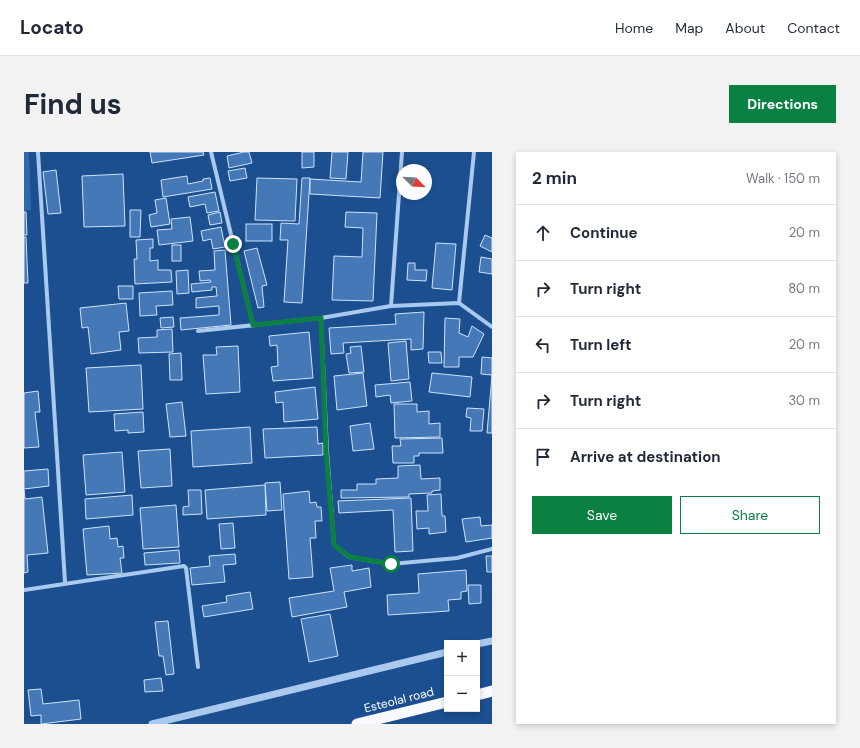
<!DOCTYPE html>
<html lang="en">
<head>
<meta charset="utf-8">
<style>
  body { margin:0; font-family:"DM Sans",sans-serif; background:#f2f2f3; color:#1f2937 }
  .controls { position:absolute; right:12px; bottom:12px; display:grid; overflow:hidden; border-radius:0px; box-shadow:0 2px 6px #0003 }
  .controls button { width:36px; height:36px; display:grid; place-items:center; padding:0; border:0; border-bottom:1px solid #e0e1e3; background:#fff; color:#1f2937; font:20px sans-serif }
  .compass { position:absolute; left:372px; top:12px; width:36px; height:36px; border-radius:50%; background:#fff; box-shadow:0 2px 6px #0003; rotate:114deg }
  .stop { position:absolute; width:12px; height:12px; margin:-9px; border:3px solid #0b8043; border-radius:50%; background:#fff }
  .stop.end { background:#0b8043; border-color:#fff; box-shadow:0 1px 4px #0008 }
  .list { margin:0; padding:0; list-style:none }
  h2 { display:flex; justify-content:space-between; align-items:center; height:52px; margin:0; padding:0 16px; font-size:17px }
  h2 small { font-size:13px; font-weight:400; color:#747a83 }
  .list li { display:grid; grid-template-columns:26px 1fr auto; gap:12px; align-items:center; box-sizing:border-box; height:56px; padding:0 16px; border-top:1px solid #e0e1e3 }
  .list b { display:block; font-size:15px; white-space:nowrap }
  .list em { font-size:13px; font-style:normal; color:#747a83 }
  .actions { display:flex; gap:8px; padding:12px 16px }
  .actions a { flex:1; padding:9px 0; border:1px solid #0b8043; border-radius:0px; text-align:center; font-size:14px; color:#0b8043 }
  .actions .main { background:#0b8043; color:#fff }
  .icon { flex:none; width:22px; height:22px; fill:none; stroke:currentColor; stroke-width:2; stroke-linecap:round; stroke-linejoin:round }
  .map { position:relative; flex:none; width:468px; height:572px; overflow:hidden; border-radius:0px }
  header { display:flex; align-items:center; gap:24px; box-sizing:border-box; height:56px; padding:0 20px; background:#fff; border-bottom:1px solid #e0e1e3 }
  header strong { font-size:19px }
  nav { display:flex; gap:22px; margin-inline-start:auto; font-size:14px }
  .intro { display:flex; align-items:center; justify-content:space-between; box-sizing:border-box; height:96px; padding:0 24px }
  h1 { margin:0; font-size:28px }
  .button { padding:10px 18px; border-radius:0px; background:#0b8043; color:#fff; font-size:14px; font-weight:700 }
  main { display:flex; gap:24px; padding:0 24px }
  aside { flex:1; background:#fff; border-radius:0px; box-shadow:0 2px 6px #0003 }
  .map>svg:first-child { display:block }
  .green { fill:#2e69ad }
  .building { fill:#4478b7; stroke:#cfe3fa }
  .lines { fill:none; stroke-linecap:round; stroke-linejoin:round }
  .minor { stroke:#a9c9ee; stroke-width:4 }
  .tertiary { stroke:#a9c9ee; stroke-width:7 }
  .trunk { stroke:#f8faff; stroke-width:11 }
  .route { stroke:#0b8043; stroke-width:5 }
  .labels { text-anchor:middle; dominant-baseline:central; stroke-width:3.5; stroke-linejoin:round; paint-order:stroke }
  .street-label { font-size:12px; fill:#fff; stroke:#1b4f8f }
</style>
</head>
<body>
<header>
<strong>Locato</strong>
<nav><a>Home</a><a>Map</a><a>About</a><a>Contact</a></nav>
</header>
<div class="intro"><h1>Find us</h1><a class="button">Directions</a></div>
<main>
<div class="map">
<svg width="468" height="572" viewBox="0 0 468 572">
  <rect width="100%" height="100%" fill="#1b4f8f"/>
  <polygon class="green" points="0,0 5,0 7,58 0,59"/>
  <g class="building">
    <polygon points="126,0 179,0 180,3 128,11"/>
    <polygon points="220,0 225,0 228,11 205,16 203,4"/>
    <polygon points="278,0 290,0 290,15 278,16"/>
    <polygon points="308,0 324,0 322,27 306,26"/>
    <polygon points="339,0 359,0 356,46 286,42 286,27 337,30"/>
    <polygon points="221,16 223,26 206,29 204,19"/>
    <polygon points="32,18 37,61 24,62 19,20"/>
    <polygon points="99,22 101,74 60,75 58,24"/>
    <polygon points="163,24 164,32 179,29 179,27 186,26 188,37 139,45 137,28"/>
    <polygon points="233,26 273,27 271,69 231,68"/>
    <polygon points="278,26 286,26 278,151 260,150 264,88 256,88 257,71 275,72"/>
    <polygon points="191,40 195,59 183,61 181,52 166,55 164,45"/>
    <polygon points="142,46 146,72 127,75 125,63 133,61 131,48"/>
    <polygon points="106,58 117,58 116,85 106,85"/>
    <polygon points="0,60 2,60 3,83 0,83"/>
    <polygon points="196,60 198,71 186,73 184,63"/>
    <polygon points="322,60 353,61 349,149 308,148 310,104 338,105 339,76 321,75"/>
    <polygon points="166,65 169,89 135,93 133,78 148,77 147,67"/>
    <rect x="222" y="72" width="26" height="17"/>
    <polygon points="197,75 201,95 189,97 187,87 179,89 177,79"/>
    <polygon points="461,83 468,86 468,100 456,94"/>
    <polygon points="0,85 2,85 4,131 0,131"/>
    <polygon points="129,87 129,96 126,96 126,109 134,108 134,118 147,118 148,130 111,132 110,107 113,107 112,88"/>
    <polygon points="412,91 432,92 428,138 408,136"/>
    <rect x="148" y="93" width="9" height="16"/>
    <polygon points="233,96 243,133 238,134 240,155 234,156 220,99"/>
    <polygon points="201,98 207,173 157,178 156,166 195,163 195,154 172,156 172,146 193,144 192,135 188,135 188,138 168,140 167,132 187,130 186,128 176,129 175,119 191,118 190,99"/>
    <polygon points="457,105 468,107 468,122 455,120"/>
    <polygon points="384,111 391,111 391,118 403,118 402,129 383,128"/>
    <polygon points="164,118 165,141 153,142 152,119"/>
    <polygon points="94,134 109,134 109,147 95,147"/>
    <polygon points="148,139 149,153 132,154 133,163 116,164 115,141"/>
    <polygon points="102,151 105,179 95,180 97,198 67,202 64,175 58,176 56,156"/>
    <polygon points="400,160 399,197 387,198 387,187 319,191 320,201 307,202 305,176 372,172 371,162"/>
    <polygon points="149,165 150,175 137,176 136,166"/>
    <polygon points="421,166 436,167 435,181 444,185 448,174 460,182 449,205 435,205 435,215 420,215"/>
    <polygon points="148,177 149,200 115,201 114,186 133,185 133,178"/>
    <polygon points="285,180 289,226 249,229 247,215 254,214 253,193 246,194 245,184"/>
    <polygon points="382,189 385,227 367,229 364,191"/>
    <polygon points="214,194 216,240 182,242 179,203 193,203 192,195"/>
    <polygon points="337,194 340,220 325,221 322,202 327,201 326,195"/>
    <polygon points="404,200 417,200 418,211 405,211"/>
    <polygon points="157,201 158,228 146,228 145,202"/>
    <polygon points="458,205 468,206 468,281 463,281 468,223 457,222"/>
    <polygon points="117,213 119,257 65,260 62,216"/>
    <polygon points="339,221 343,254 313,258 310,224"/>
    <polygon points="408,221 448,225 446,245 405,240"/>
    <polygon points="386,230 388,249 367,251 366,243 352,245 351,233"/>
    <polygon points="291,235 294,267 260,270 259,250 252,251 251,240"/>
    <polygon points="14,239 16,260 11,260 15,295 0,296 0,241"/>
    <polygon points="158,250 162,284 146,285 142,252"/>
    <polygon points="370,252 393,252 393,260 405,259 405,272 416,271 416,285 371,286"/>
    <polygon points="443,256 460,257 458,279 446,279 447,266 442,265"/>
    <polygon points="119,260 120,280 104,281 104,278 91,279 90,262"/>
    <polygon points="346,271 350,297 329,299 326,274"/>
    <polygon points="226,275 228,311 169,315 167,279"/>
    <polygon points="293,275 294,292 299,291 299,303 241,306 239,277"/>
    <polygon points="418,286 419,301 395,301 395,304 390,304 390,311 369,311 368,294 377,294 376,287"/>
    <polygon points="146,297 148,334 117,336 114,299"/>
    <polygon points="98,300 101,340 62,343 59,303"/>
    <polygon points="396,313 397,327 416,326 416,338 408,339 408,341 385,342 385,345 317,346 317,338 333,338 333,332 352,332 352,327 374,326 374,314"/>
    <polygon points="24,317 25,334 0,337 0,319"/>
    <polygon points="256,330 258,358 243,359 241,331"/>
    <polygon points="241,333 242,363 183,367 181,338"/>
    <polygon points="0,338 1,347 18,345 24,401 3,403 4,420 0,421"/>
    <polygon points="164,338 177,338 178,362 159,363 159,355 165,354"/>
    <polygon points="285,339 286,351 292,350 293,355 297,355 298,369 291,369 292,386 286,386 289,425 265,427 259,342"/>
    <polygon points="417,342 418,364 421,364 422,380 405,382 405,376 393,377 392,359 404,359 403,343"/>
    <polygon points="108,343 109,363 62,367 61,347"/>
    <polygon points="387,346 389,399 371,400 369,358 315,361 314,349"/>
    <polygon points="152,353 155,395 119,397 116,356"/>
    <polygon points="456,365 457,374 468,373 468,386 442,390 438,367"/>
    <polygon points="209,371 211,396 197,397 195,372"/>
    <polygon points="85,374 86,387 93,386 94,395 99,394 100,406 96,406 98,421 63,423 59,377"/>
    <polygon points="155,398 156,411 121,413 120,401"/>
    <polygon points="211,402 212,412 199,413 201,430 168,433 166,416 186,414 185,404"/>
    <polygon points="462,404 468,404 468,420 463,420"/>
    <polygon points="328,413 328,419 345,416 347,435 320,440 323,455 268,465 265,446 310,439 306,416"/>
    <polygon points="442,418 443,439 437,440 437,447 424,448 425,459 364,463 363,443 395,441 394,422"/>
    <polygon points="444,433 457,433 457,451 445,452"/>
    <polygon points="226,440 229,457 180,465 178,454 203,450 202,444"/>
    <polygon points="306,462 314,504 285,510 277,467"/>
    <polygon points="144,469 150,522 142,523 139,504 135,504 131,470"/>
    <polygon points="137,526 139,539 121,540 120,528"/>
    <polygon points="17,537 19,552 55,548 57,567 17,572 17,563 7,564 4,538"/>
  </g>
  <g class="lines">
    <g class="minor">
      <polyline points="14,0 41,430"/>
      <polyline points="187,0 229,173"/>
      <polyline points="435,151 450,0"/>
      <polyline points="367,154 378,0"/>
      <polyline points="297,166 303,299 310,393 325,405 367,412 433,406 468,397"/>
      <polyline points="174,179 297,166 367,154 435,151 468,175"/>
      <polyline points="0,438 160,414 162,416 174,515"/>
    </g>
    <g class="tertiary">
      <polyline points="453,492 468,489"/>
      <polyline points="128,572 423,500"/>
    </g>
    <g class="trunk">
      <polyline points="453,543 468,539"/>
      <polyline points="333,572 423,550"/>
    </g>
  </g>
  <g class="lines">
    <polyline class="route" points="209,92 229,173 297,166 302,299 310,393 326,405 367,412"/>
  </g>
  <g class="labels">
    <g class="street-label">
      <text transform="translate(375 548) rotate(-14)">Esteolal road</text>
    </g>
  </g>
</svg>
<div class="controls">
<button>+</button>
<button>−</button>
</div>
<svg class="compass" viewBox="-18 -18 36 36"><path d="M0-13l5 13h-10z" fill="#e53935"/><path d="M0 13l5-13h-10z" fill="#747a83"/></svg>
<div class="stop" style="left:367px;top:412px"></div>
<div class="stop end" style="left:209px;top:92px"></div>
</div>
<aside>
<h2>2 min<small>Walk · 150 m</small></h2>
<ul class="list">
<li><svg class="icon" aria-label="ahead" viewBox="0 0 24 24"><path d="M12 20V5M6 11l6-6 6 6"/></svg><div><b>Continue</b></div><em>20 m</em></li>
<li><svg class="icon" aria-label="right" viewBox="0 0 24 24"><path d="M7 20v-9h11M14 6l5 5-5 5"/></svg><div><b>Turn right</b></div><em>80 m</em></li>
<li><svg class="icon" aria-label="left" viewBox="0 0 24 24"><path d="M17 20v-9H6M10 6l-5 5 5 5"/></svg><div><b>Turn left</b></div><em>20 m</em></li>
<li><svg class="icon" aria-label="right" viewBox="0 0 24 24"><path d="M7 20v-9h11M14 6l5 5-5 5"/></svg><div><b>Turn right</b></div><em>30 m</em></li>
<li><svg class="icon" aria-label="arrive" viewBox="0 0 24 24"><path d="M6 21V4h12l-3 4 3 4H6"/></svg><div><b>Arrive at destination</b></div></li>
</ul>
<div class="actions"><a class="main">Save</a><a>Share</a></div>
</aside>
</main>
</body>
</html>
